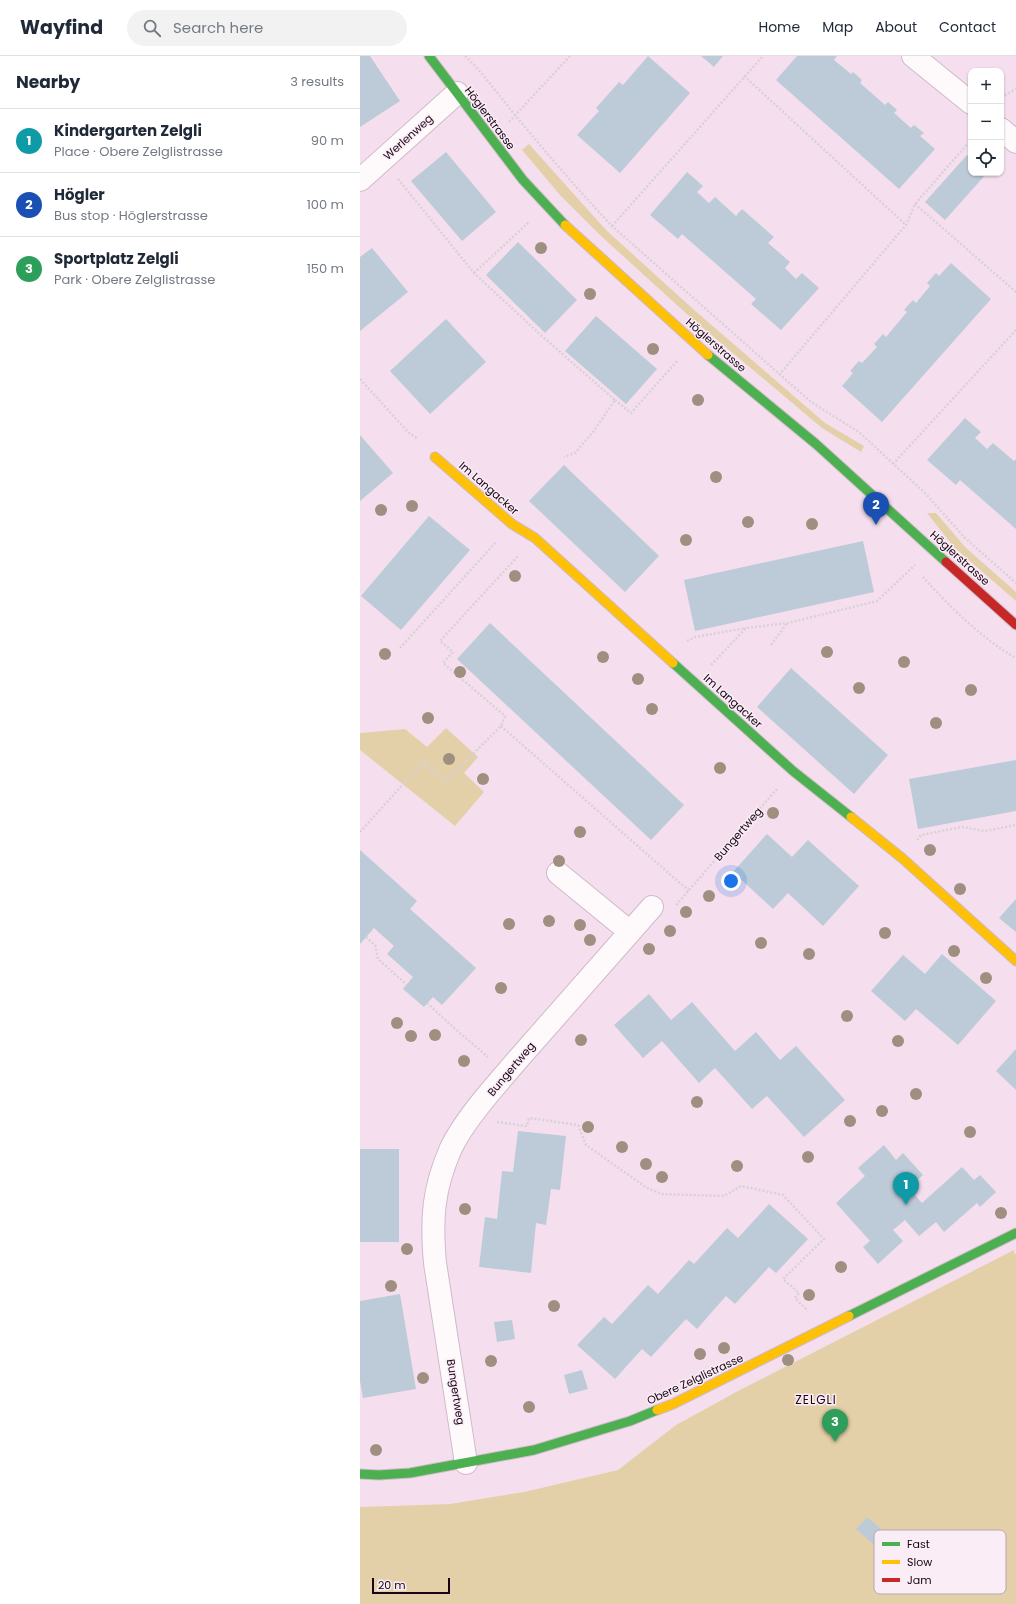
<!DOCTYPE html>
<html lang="en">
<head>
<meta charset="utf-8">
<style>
  body { margin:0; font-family:Poppins,sans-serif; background:#f2f2f3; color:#1f2937 }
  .controls { position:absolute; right:12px; top:12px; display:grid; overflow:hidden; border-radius:8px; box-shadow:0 1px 3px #0004 }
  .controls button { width:36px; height:36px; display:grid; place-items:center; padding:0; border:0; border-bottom:1px solid #e0e1e3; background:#fff; color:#1f2937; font:20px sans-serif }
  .scale { position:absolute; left:12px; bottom:10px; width:78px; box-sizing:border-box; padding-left:4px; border:2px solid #180414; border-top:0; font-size:11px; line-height:14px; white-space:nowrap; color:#180414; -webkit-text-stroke:3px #faedf6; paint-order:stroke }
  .you { position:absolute; left:371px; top:825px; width:14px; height:14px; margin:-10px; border:3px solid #fff; border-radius:50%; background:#1a73e8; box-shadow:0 0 0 6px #1a73e833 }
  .badge { display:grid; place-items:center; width:26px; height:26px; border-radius:50%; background:#1a73e8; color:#fff; font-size:13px; font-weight:700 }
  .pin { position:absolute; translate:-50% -33px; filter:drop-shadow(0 1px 2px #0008) }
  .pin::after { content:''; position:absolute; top:21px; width:14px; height:12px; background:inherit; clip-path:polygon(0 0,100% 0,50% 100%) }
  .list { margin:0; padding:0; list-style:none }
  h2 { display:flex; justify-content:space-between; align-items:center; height:52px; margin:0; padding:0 16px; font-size:17px }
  h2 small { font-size:13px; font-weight:400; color:#747a83 }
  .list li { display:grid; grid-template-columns:26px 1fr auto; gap:12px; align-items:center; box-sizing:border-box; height:64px; padding:0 16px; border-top:1px solid #e0e1e3 }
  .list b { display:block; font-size:15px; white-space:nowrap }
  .list p { margin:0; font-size:13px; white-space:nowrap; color:#747a83 }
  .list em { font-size:13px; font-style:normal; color:#747a83 }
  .icon { flex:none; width:22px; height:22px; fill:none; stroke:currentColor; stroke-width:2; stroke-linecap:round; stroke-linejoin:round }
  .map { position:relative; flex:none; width:656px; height:1548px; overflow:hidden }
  header { display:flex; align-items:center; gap:24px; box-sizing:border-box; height:56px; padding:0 20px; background:#fff; border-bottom:1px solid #e0e1e3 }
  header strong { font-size:19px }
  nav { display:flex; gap:22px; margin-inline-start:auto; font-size:14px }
  .search { width:280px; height:36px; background:#f2f2f3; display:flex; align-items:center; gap:10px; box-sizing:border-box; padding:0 14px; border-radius:22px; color:#747a83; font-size:15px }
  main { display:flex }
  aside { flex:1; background:#fff }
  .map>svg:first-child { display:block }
  .green { fill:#e4d0a8 }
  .building { fill:#bccbd7 }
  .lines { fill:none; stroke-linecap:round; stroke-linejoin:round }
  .street-casing { stroke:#cfbac9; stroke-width:24 }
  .fast-casing { stroke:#cfbac9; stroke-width:11 }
  .slow-casing { stroke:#cfbac9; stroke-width:11 }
  .jam-casing { stroke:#cfbac9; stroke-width:11 }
  .path { stroke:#d9d1d7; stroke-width:2.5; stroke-dasharray:2 2; stroke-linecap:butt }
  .street { stroke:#fefafc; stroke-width:22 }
  .fast { stroke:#4caf50; stroke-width:9 }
  .slow { stroke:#ffc107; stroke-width:9 }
  .jam { stroke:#c62828; stroke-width:9 }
  .tree { fill:#9f8f80 }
  .labels { text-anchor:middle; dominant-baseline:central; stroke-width:3; stroke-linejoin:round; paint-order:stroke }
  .street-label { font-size:11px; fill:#180414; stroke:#faedf6 }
  .neighbourhood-label { font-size:12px; letter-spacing:1px; fill:#180414; stroke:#faedf6 }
  .key { fill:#faedf6; stroke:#b6a7b2; stroke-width:1 }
  .key-label { font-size:11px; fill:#180414 }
</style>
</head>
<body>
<header>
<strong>Wayfind</strong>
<div class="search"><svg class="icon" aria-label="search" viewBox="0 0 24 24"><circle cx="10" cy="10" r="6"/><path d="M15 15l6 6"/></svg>Search here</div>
<nav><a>Home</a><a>Map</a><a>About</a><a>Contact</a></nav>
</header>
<main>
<aside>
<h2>Nearby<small>3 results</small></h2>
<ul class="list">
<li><span class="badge" style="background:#0f9aa8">1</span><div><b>Kindergarten Zelgli</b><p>Place · Obere Zelglistrasse</p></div><em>90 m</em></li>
<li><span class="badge" style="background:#1a4fb4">2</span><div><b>Högler</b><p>Bus stop · Höglerstrasse</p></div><em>100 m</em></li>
<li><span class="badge" style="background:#2e9e5b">3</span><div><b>Sportplatz Zelgli</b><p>Park · Obere Zelglistrasse</p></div><em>150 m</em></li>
</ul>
</aside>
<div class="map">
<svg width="656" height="1548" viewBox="0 0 656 1548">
  <rect width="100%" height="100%" fill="#f5dfee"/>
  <g class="green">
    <polygon points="169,88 246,174 333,253 465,367 504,390 501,396 462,372 329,260 241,180 200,139 162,94"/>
    <polygon points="567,457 576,457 606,492 656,536 656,545 594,491"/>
    <polygon points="86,672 118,701 104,717 124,736 95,770 0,694 0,677 45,673 67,691"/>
    <polygon points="654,1194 654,1199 656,1197 656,1548 0,1548 0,1451 90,1448 164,1436 258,1414 316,1369 378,1335"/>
  </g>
  <g class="building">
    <polygon points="0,0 10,0 40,45 0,71"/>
    <polygon points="288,0 330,37 260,117 217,79 239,55 236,52 259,26 263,29"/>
    <polygon points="341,0 363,0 354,11"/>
    <polygon points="437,0 477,0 474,4 491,18 493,16 502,24 500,27 525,49 528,46 537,54 534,57 551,72 554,69 564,77 560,80 575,93 539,133 416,24"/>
    <polygon points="86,96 136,156 102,185 51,125"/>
    <polygon points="607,99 611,102 611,117 627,117 585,164 565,146"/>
    <polygon points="327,116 343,130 337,136 349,147 355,141 376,160 382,153 414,181 408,187 430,206 425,212 436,223 442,217 459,232 421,274 391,248 396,243 322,178 318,183 290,159"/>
    <polygon points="158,186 217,244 185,277 126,219"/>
    <polygon points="12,192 48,236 0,275 0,201"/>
    <polygon points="591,207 631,243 522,366 482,330 493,317 490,315 499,305 502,307 517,291 514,288 523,278 526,281 547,256 544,254 553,244 556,247 570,230 567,227 576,217 579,220"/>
    <polygon points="236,260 297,313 266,348 205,295"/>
    <polygon points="86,263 126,306 70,358 30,315"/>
    <polygon points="605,362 621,376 615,382 627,393 633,387 654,405 656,403 656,473 600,424 596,429 567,404"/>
    <polygon points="0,379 33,417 0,445"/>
    <polygon points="204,409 299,500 265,536 169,445"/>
    <polygon points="69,460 110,494 41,574 1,540"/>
    <polygon points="503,485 514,536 335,575 324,524"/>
    <polygon points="130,567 324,749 291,784 97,603"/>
    <polygon points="431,612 528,699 494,738 397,651"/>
    <polygon points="656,704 656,755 558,773 549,723"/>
    <polygon points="407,778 432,801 448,784 499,830 463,870 428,837 413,853 373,816"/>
    <polygon points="0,794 57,845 50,853 116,912 82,949 73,941 64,951 43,933 53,921 27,898 34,890 14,872 0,888"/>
    <polygon points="656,843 656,876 639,862"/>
    <polygon points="582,898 636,945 598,989 556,953 545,965 511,935 543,899 565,918"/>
    <polygon points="289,938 311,964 332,946 375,995 396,976 420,1004 436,990 485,1044 444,1081 407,1040 392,1053 355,1012 339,1027 302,985 283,1002 254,969"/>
    <polygon points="656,993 656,1034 636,1015"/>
    <polygon points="158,1075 206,1080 200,1134 191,1133 186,1169 176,1167 171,1217 119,1211 125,1161 137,1163 142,1115 153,1116"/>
    <polygon points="524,1089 536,1104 543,1097 563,1119 548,1132 562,1147 602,1111 614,1124 620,1119 636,1136 620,1151 617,1147 584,1176 576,1166 559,1180 545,1164 533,1174 543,1185 518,1208 503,1191 510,1185 476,1147 505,1120 498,1112"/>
    <rect x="0" y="1093" width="39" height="93"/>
    <polygon points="409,1148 448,1183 416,1217 409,1211 375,1248 366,1240 337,1273 326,1263 291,1301 282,1293 255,1323 217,1289 244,1261 252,1268 288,1229 298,1238 329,1204 334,1208 367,1172 378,1182"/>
    <polygon points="40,1238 56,1333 3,1342 0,1325 0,1245"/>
    <polygon points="152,1264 155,1283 137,1286 134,1266"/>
    <polygon points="222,1314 228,1333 209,1338 204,1319"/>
    <polygon points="507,1461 557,1504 546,1517 496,1473"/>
  </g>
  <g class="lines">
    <defs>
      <g id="street">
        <polyline points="553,0 611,47"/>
        <polyline points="641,73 656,86"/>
        <polyline points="0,124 97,37"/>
        <polyline points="198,817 270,876"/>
        <path d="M 106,1407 L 75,1207 C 71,1163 73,1133 91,1092 C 106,1061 138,1027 160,1001 C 204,951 248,901 292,851"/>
      </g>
      <g id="fast">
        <polyline points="69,0 163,124 205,169"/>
        <polyline points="348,299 456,388 586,506"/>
        <polyline points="313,607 433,715 491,761"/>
        <polyline points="489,1260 656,1177"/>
        <polyline points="0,1418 19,1419 50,1417 174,1394 270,1365 297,1354"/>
      </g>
      <g id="slow">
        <polyline points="205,169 348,299"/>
        <polyline points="75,401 152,468 175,482 313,607"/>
        <polyline points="491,761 542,802 656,905"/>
        <polyline points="297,1354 313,1348 489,1260"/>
      </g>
      <polyline id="jam" points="586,506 656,569"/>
    </defs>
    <use href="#street" class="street-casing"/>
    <use href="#fast" class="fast-casing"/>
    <use href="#slow" class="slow-casing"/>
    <use href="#jam" class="jam-casing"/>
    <g class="path">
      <path d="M 105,0 C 124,18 139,40 156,60 C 187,98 219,135 252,170 L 451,346 L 499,376 L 566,438 L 604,481 L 656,527"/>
      <polyline points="384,20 546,169"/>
      <polyline points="641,41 656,33"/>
      <polyline points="149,66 210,0"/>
      <polyline points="38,123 114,217 183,281 255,344 233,376 215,397 204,401"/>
      <polyline points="555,148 656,236"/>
      <polyline points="252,170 403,0"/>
      <polyline points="114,217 169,166"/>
      <polyline points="419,319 546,169 555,148 611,84"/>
      <polyline points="0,323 48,376 58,383"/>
      <polyline points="255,344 271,357 318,304"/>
      <polyline points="533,408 656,274"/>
      <path d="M 563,521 C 589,550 622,583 656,602"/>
      <polyline points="327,585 335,581 386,572"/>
      <polyline points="411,589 427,567"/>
      <polyline points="40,592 136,486"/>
      <polyline points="351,609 386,572 428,567 517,545 555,509"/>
      <polyline points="141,670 329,835"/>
      <polyline points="0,776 63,706 85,726 141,670 145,660 83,607 93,596 80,585 158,500"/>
      <polyline points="557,784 561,779 602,771 625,775 656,769"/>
      <polyline points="316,849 417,733"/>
      <polyline points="6,881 15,889 18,903 47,929"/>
      <polyline points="67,947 93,971 128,1001"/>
      <polyline points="137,1066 167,1070 169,1062 218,1069 226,1089 287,1132 302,1138 364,1140 381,1130 423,1139 464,1183 423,1223 439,1237 435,1242 448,1255"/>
    </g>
    <use href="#street" class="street"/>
    <use href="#fast" class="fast"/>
    <use href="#slow" class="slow"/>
    <use href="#jam" class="jam"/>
  </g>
  <g class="tree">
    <circle cx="181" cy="192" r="6"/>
    <circle cx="230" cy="238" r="6"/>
    <circle cx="293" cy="293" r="6"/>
    <circle cx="338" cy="344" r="6"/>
    <circle cx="356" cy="421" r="6"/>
    <circle cx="52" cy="450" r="6"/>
    <circle cx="21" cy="454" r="6"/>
    <circle cx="388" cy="466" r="6"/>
    <circle cx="452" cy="468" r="6"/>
    <circle cx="326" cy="484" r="6"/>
    <circle cx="155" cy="520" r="6"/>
    <circle cx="467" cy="596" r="6"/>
    <circle cx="25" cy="598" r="6"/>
    <circle cx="243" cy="601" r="6"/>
    <circle cx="544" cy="606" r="6"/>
    <circle cx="100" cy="616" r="6"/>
    <circle cx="278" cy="623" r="6"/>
    <circle cx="499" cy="632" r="6"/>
    <circle cx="611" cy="634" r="6"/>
    <circle cx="292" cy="653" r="6"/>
    <circle cx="68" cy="662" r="6"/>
    <circle cx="576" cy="667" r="6"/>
    <circle cx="89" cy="703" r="6"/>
    <circle cx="360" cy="712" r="6"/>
    <circle cx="123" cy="723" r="6"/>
    <circle cx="413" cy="757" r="6"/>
    <circle cx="220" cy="776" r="6"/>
    <circle cx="570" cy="794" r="6"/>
    <circle cx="199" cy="805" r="6"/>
    <circle cx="600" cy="833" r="6"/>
    <circle cx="349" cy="840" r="6"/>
    <circle cx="326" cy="856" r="6"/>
    <circle cx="189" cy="865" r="6"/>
    <circle cx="149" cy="868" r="6"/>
    <circle cx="220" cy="869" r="6"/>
    <circle cx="310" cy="875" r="6"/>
    <circle cx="525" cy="877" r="6"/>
    <circle cx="230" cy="884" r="6"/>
    <circle cx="401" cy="887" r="6"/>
    <circle cx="289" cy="893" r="6"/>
    <circle cx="594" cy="895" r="6"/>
    <circle cx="449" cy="898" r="6"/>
    <circle cx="626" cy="922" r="6"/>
    <circle cx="141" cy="932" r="6"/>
    <circle cx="487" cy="960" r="6"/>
    <circle cx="37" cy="967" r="6"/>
    <circle cx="75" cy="979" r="6"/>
    <circle cx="51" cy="980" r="6"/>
    <circle cx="221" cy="984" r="6"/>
    <circle cx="538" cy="985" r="6"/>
    <circle cx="104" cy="1005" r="6"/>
    <circle cx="556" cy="1038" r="6"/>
    <circle cx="337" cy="1046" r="6"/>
    <circle cx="522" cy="1055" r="6"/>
    <circle cx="490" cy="1065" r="6"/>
    <circle cx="228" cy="1071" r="6"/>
    <circle cx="610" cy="1076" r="6"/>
    <circle cx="262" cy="1091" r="6"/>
    <circle cx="448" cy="1101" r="6"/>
    <circle cx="286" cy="1108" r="6"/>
    <circle cx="377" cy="1110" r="6"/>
    <circle cx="302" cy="1121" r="6"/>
    <circle cx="105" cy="1153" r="6"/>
    <circle cx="641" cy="1157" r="6"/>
    <circle cx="47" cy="1193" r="6"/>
    <circle cx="481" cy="1211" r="6"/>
    <circle cx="31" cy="1230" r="6"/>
    <circle cx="449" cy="1239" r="6"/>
    <circle cx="194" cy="1250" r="6"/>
    <circle cx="364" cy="1292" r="6"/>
    <circle cx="340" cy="1298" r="6"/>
    <circle cx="428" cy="1304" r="6"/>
    <circle cx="131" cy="1305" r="6"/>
    <circle cx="63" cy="1322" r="6"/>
    <circle cx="169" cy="1351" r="6"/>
    <circle cx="16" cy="1394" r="6"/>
  </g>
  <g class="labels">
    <g class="street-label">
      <text transform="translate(130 62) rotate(53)">Höglerstrasse</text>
      <text transform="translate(48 81) rotate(-42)">Werlenweg</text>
      <text transform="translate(356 289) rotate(41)">Höglerstrasse</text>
      <text transform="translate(129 432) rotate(41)">Im Langacker</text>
      <text transform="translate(600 502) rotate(42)">Höglerstrasse</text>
      <text transform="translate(373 645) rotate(42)">Im Langacker</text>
      <text transform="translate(378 778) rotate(-49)">Bungertweg</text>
      <text transform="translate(151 1013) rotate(-50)">Bungertweg</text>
      <text transform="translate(335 1323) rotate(-25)">Obere Zelglistrasse</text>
      <text transform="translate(96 1336) rotate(81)">Bungertweg</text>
    </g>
    <g class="neighbourhood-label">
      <text x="456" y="1343">ZELGLI</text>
    </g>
  </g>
  <rect x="514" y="1474" width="132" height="64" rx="6" class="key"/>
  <rect x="522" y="1486" width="18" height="4" fill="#4caf50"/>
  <rect x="522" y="1504" width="18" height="4" fill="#ffc107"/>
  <rect x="522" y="1522" width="18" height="4" fill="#c62828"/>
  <g class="key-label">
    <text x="547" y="1492">Fast</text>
    <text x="547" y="1510">Slow</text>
    <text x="547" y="1528">Jam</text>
  </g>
</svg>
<div class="controls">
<button>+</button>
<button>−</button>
<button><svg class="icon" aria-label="locate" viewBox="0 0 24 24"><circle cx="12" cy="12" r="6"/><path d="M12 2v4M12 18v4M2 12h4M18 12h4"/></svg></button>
</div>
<div class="scale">20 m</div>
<div class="you"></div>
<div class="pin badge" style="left:546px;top:1149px;background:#0f9aa8">1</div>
<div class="pin badge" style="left:516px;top:469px;background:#1a4fb4">2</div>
<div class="pin badge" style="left:475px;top:1386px;background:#2e9e5b">3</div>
</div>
</main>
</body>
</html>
